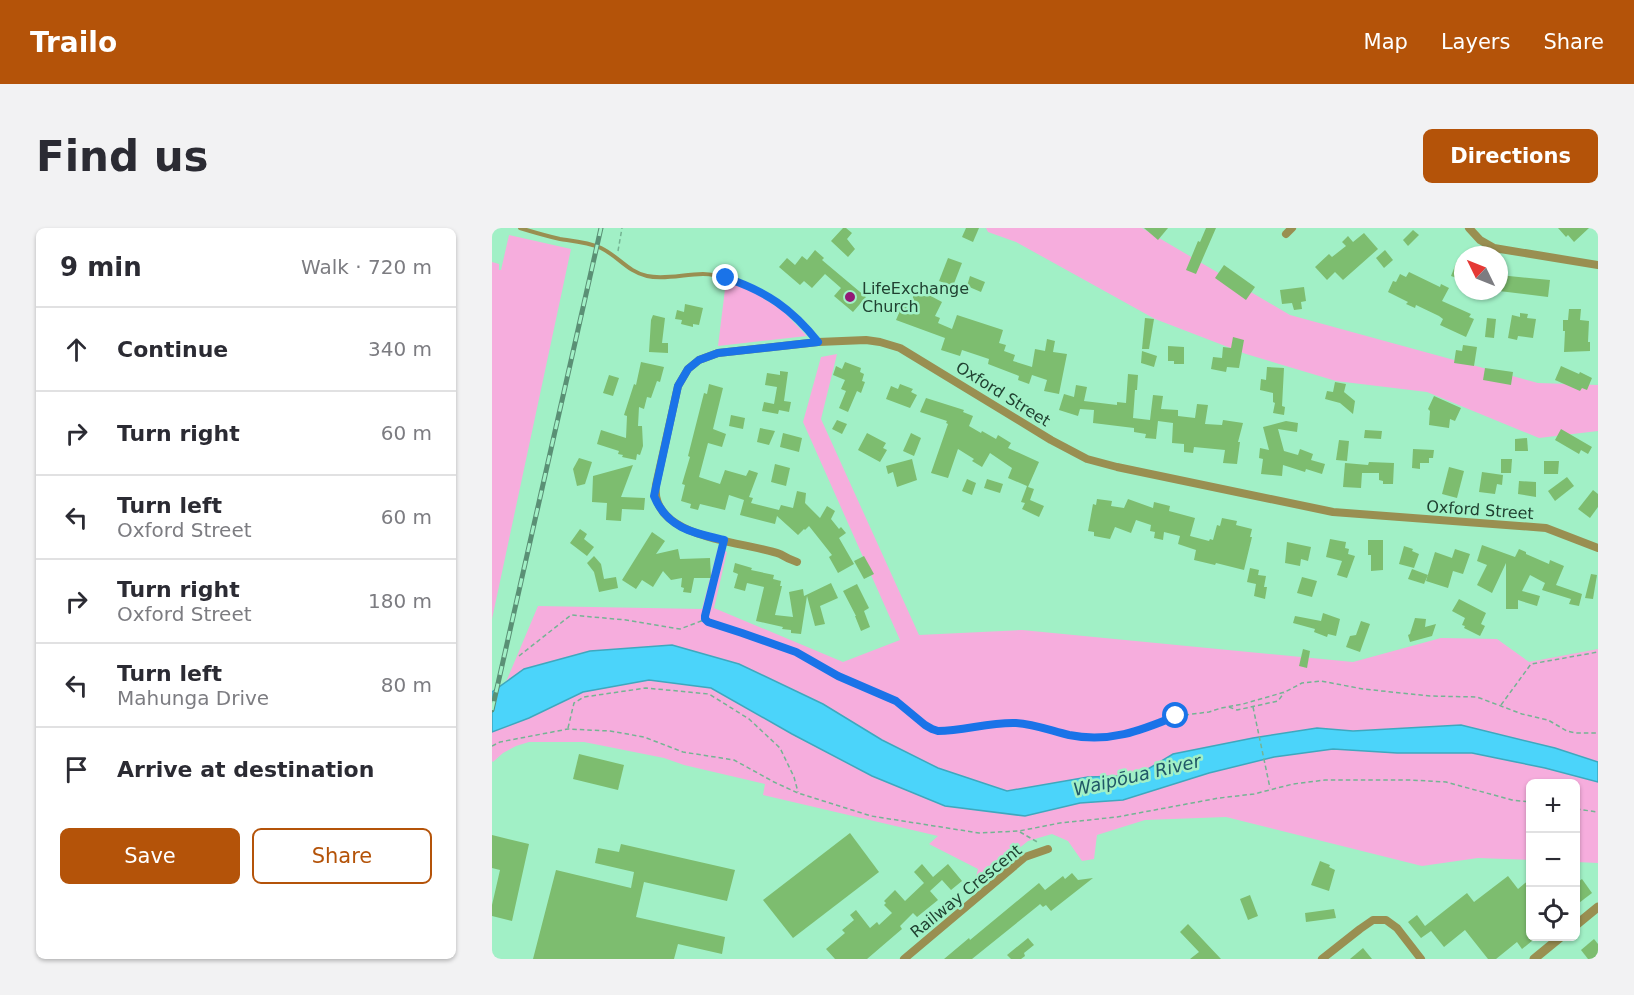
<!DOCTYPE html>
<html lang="en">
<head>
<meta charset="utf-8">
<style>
  body { margin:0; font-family:"DejaVu Sans",sans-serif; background:#f2f2f3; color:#2b2b33 }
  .controls { position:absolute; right:18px; bottom:18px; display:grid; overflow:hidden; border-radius:9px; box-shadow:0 2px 4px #0004 }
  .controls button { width:54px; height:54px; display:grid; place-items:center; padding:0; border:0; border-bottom:2px solid #e1e1e2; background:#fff; color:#2b2b33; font:30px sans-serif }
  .compass { position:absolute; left:962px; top:18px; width:54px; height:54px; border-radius:50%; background:#fff; box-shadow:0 2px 4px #0004; rotate:313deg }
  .stop { position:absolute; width:18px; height:18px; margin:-14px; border:4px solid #1a73e8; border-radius:50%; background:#fff }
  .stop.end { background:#1a73e8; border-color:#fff; box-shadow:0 2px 6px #0008 }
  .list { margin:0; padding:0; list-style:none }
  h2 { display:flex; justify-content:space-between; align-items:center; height:78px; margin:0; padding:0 24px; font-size:26px }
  h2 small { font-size:20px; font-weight:400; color:#7c7c81 }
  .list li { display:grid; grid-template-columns:39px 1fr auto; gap:18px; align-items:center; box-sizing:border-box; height:84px; padding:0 24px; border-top:2px solid #e1e1e2 }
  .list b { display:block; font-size:22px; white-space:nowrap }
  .list p { margin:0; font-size:20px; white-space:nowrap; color:#7c7c81 }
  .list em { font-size:20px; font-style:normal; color:#7c7c81 }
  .actions { display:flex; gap:12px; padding:18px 24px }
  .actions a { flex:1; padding:14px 0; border:2px solid #b45309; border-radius:9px; text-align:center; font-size:21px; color:#b45309 }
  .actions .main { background:#b45309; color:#fff }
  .icon { flex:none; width:33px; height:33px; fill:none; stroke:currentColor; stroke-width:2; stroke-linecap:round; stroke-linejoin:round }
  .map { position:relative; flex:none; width:1106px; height:731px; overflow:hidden; border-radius:9px }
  header { display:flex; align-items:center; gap:36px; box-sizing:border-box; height:84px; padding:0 30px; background:#b45309; color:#fff }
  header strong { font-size:28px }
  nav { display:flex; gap:33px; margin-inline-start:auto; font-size:21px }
  .intro { display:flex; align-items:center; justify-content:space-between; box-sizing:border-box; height:144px; padding:0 36px }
  h1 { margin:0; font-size:42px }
  .button { padding:15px 27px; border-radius:9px; background:#b45309; color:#fff; font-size:21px; font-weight:700 }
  main { display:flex; gap:36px; padding:0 36px }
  aside { flex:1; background:#fff; border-radius:9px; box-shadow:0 2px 4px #0004 }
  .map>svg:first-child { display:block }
  .green { fill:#f6addd }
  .water { fill:#4bd4fa; stroke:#3ea8be; stroke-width:1.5 }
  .building { fill:#7dbd6f }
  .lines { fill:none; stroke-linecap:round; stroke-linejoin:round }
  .path { stroke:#74b493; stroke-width:1.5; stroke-dasharray:4.5 3; stroke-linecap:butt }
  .service { stroke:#998f51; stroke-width:4 }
  .minor { stroke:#998f51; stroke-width:8 }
  .tertiary { stroke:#998f51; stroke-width:9 }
  .rail-casing { stroke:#5a9075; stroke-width:5 }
  .rail { stroke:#a1f0c6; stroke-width:3; stroke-dasharray:9; stroke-linecap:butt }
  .route { stroke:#1a73e8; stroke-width:8 }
  .poi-dot { fill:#931a76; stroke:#a1f0c6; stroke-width:2 }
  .labels { text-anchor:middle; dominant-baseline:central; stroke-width:5; stroke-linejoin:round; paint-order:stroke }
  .poi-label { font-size:16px; fill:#204131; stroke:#a1f0c6; text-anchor:start }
  .street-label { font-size:16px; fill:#204131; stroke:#a1f0c6 }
  .water-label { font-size:18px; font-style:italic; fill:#205767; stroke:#a1f0c6 }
</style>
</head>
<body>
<header>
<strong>Trailo</strong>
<nav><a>Map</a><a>Layers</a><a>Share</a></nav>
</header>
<div class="intro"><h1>Find us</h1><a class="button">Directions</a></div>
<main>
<aside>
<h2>9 min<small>Walk · 720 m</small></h2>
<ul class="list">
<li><svg class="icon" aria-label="ahead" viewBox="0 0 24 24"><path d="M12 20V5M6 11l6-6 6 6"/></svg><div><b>Continue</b></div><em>340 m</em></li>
<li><svg class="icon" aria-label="right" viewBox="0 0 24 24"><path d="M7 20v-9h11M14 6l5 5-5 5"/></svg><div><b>Turn right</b></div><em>60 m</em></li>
<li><svg class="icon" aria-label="left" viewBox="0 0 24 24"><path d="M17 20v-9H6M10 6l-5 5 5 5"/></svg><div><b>Turn left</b><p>Oxford Street</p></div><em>60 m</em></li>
<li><svg class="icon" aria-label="right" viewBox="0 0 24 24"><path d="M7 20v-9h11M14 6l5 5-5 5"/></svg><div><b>Turn right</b><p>Oxford Street</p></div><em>180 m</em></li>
<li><svg class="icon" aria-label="left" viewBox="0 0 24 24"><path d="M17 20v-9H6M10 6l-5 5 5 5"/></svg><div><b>Turn left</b><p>Mahunga Drive</p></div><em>80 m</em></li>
<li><svg class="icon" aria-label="arrive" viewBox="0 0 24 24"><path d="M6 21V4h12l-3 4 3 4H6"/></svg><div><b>Arrive at destination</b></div></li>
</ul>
<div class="actions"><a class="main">Save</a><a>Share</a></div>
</aside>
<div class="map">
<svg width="1106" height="731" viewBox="0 0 1106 731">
  <rect width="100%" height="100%" fill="#a1f0c6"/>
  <g class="green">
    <polygon points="494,0 650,0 798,87 1046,155 1106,157 1106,203 1047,210 935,164 844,153 754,126 663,91 524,14 496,4"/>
    <polygon points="17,7 79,21 0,391 0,34 7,36 7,42 9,42"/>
    <polygon points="234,53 263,65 290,82 315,108 226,118"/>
    <polygon points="345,126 329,191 427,407 530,402 861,434 949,410 1005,411 1037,434 1106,421 1106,534 1063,520 969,497 861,503 825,500 681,526 656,541 631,548 596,549 515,563 446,540 390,512 331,476 247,436 180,418 14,454 46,378 210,381 226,320 235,324 222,380 351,434 408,412 311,194 329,129"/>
    <polygon points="157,452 219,460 300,506 380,548 453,578 533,588 588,575 631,572 717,545 782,529 841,521 905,525 980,525 1053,540 1106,554 1106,635 1084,634 1084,556 1038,556 1038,632 986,630 930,638 734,589 653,592 605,607 602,631 590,633 576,613 560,606 536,613 482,657 486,641 437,616 446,608 271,567 273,556 192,537 172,530 92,514 37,514 24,518 11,525 1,534 0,533 0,504 3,502 37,490 91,464"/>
  </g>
  <polygon class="water" points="180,417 247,436 331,476 390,512 446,540 515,563 596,549 631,548 656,541 681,526 761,510 825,500 861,503 969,497 1063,520 1106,534 1106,554 1053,540 980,525 905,525 841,521 782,529 717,545 631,572 588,575 533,588 453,578 380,548 300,506 219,460 157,452 91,464 37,490 0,504 0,464 32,441 98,423"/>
  <g class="building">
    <polygon points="351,0 354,0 360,5 355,11 363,21 356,29 339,13"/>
    <polygon points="474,0 487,0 481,14 470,9"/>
    <polygon points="652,0 676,0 666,12"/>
    <polygon points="714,0 724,0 704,46 694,42 706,13 708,14"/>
    <polygon points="1066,0 1097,0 1082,14 1076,7 1074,9"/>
    <polygon points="921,2 927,7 916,18 911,12"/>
    <polygon points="872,5 886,21 851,52 843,44 835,52 823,39 837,26 840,29 854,18 850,14 856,8 861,14"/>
    <polygon points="323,22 332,30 330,32 374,69 361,84 342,68 349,60 333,46 320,60 312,53 308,57 287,39 295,30 303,37 310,28 315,32"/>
    <polygon points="893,22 901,32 892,40 884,30"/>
    <polygon points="456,30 470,35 461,58 447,53"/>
    <polygon points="965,33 971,35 971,52 959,48"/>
    <polygon points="732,37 763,59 754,72 723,50"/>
    <polygon points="917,44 948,59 949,56 957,60 950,73 979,86 977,89 982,91 974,109 948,97 951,91 947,88 924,77 923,80 914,76 916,74 896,64 901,53 904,54 908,46 914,49"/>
    <polygon points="1007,47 1058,52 1056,69 1007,63"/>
    <polygon points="478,48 493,54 489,64 475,58"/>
    <polygon points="812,59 814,73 809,74 810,81 802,82 800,75 790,76 788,62"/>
    <polygon points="422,63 435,66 450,74 443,88 448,90 446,95 460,101 465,87 511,102 507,115 514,117 512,123 523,127 521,133 540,139 543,121 553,123 555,111 563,113 561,124 575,126 567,166 552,163 555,152 540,147 537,156 526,152 527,148 496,136 497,131 470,122 468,128 449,122 453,110 404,92 410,78 419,81"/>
    <polygon points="193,76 211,80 207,97 201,96 201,99 189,96 190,92 183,91 185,82 192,84"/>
    <polygon points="1077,81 1089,81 1088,92 1097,93 1096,114 1098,114 1098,123 1072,124 1073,103 1071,103 1071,92 1076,92"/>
    <polygon points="1028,85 1036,86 1035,90 1044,91 1041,110 1026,108 1025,112 1016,110 1020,87 1028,89"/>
    <polygon points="161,87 173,90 170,115 176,115 176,125 157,124 159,92"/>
    <polygon points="653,90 662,91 657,121 650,121"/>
    <polygon points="995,90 1004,91 1002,110 993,109"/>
    <polygon points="741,109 752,112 747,140 735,139 734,144 719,141 721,129 730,130 731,119 739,120"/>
    <polygon points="971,117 985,119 982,138 962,135 964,122 970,123"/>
    <polygon points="676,118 692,119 692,136 682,136 682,133 676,133"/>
    <polygon points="650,123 665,128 662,139 649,135"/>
    <polygon points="149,134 172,139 168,154 165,153 159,170 155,169 152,181 147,179 146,198 150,198 151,218 148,227 145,226 144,232 130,229 131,227 126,226 127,223 105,216 109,202 134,210 135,188 132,187 142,156 144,157"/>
    <polygon points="353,134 369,140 368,144 372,146 370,153 373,154 369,165 365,163 356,184 347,180 354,163 349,161 353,152 341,147 344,138 350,141"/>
    <polygon points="1069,138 1087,146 1088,144 1100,150 1095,162 1090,160 1088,163 1063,152"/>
    <polygon points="775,139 792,140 790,178 793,179 792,187 781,185 783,175 781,174 781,165 768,162 769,151 774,152"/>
    <polygon points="993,140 1021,144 1019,157 991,152"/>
    <polygon points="288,143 296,144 292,173 299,174 297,184 287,182 286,186 270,183 272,174 282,176 285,159 273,157 275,145 288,147"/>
    <polygon points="636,146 646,147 645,162 643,162 641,190 658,192 661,167 671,168 669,181 686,182 686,188 703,190 705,176 716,177 713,196 730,197 731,192 751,195 746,214 748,214 745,236 731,235 733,222 702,219 701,225 692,224 692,216 680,215 681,195 666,193 664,211 653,210 654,206 642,204 642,200 601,195 602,182 588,181 586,188 567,182 572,166 582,169 584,157 595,159 592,173 625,177 625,174 634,175"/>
    <polygon points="117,147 127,150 121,168 111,165"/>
    <polygon points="843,154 854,156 852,164 863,173 861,186 848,175 833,171 835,163 841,164"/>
    <polygon points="217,156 231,160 221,201 234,206 230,219 216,215 207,249 228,256 233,242 254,248 257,242 266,245 257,269 261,270 259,275 287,282 289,277 301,280 305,263 314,265 313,275 328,290 335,278 343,283 339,291 347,301 349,299 354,305 347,310 362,336 346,345 337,329 340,327 317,298 313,302 312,301 306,307 285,288 283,296 248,287 252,272 237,267 233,282 208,276 206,282 198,280 199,276 189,273 193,257 190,256 198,229 196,228 212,165 215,166"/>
    <polygon points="408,156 421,161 419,164 425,167 418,180 394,171 399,158 406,161"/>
    <polygon points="942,168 969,180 963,193 958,191 957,200 937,197 938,183 936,181"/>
    <polygon points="434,170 472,182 471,184 481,188 477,198 489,205 490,203 504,211 506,207 519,215 516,220 547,234 536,259 542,261 538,272 552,278 547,289 530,281 533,275 529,274 535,258 516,250 520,240 498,225 490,239 480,233 482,231 466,221 456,250 439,245 456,196 454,195 455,193 428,184"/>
    <polygon points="239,187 253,190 251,201 237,198"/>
    <polygon points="345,192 355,196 350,206 340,201"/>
    <polygon points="794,193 806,195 805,204 786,201 792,223 806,227 808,221 821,226 819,232 833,236 830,246 814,241 813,244 791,237 790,248 769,246 771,231 767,230 768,220 777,222 771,199"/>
    <polygon points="268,200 283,203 277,217 265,214"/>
    <polygon points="1069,201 1100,219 1096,226 1089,222 1087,226 1063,212"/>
    <polygon points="873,202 890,203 889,211 872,210"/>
    <polygon points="291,205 310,210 307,224 288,219"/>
    <polygon points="375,205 394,215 391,220 395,222 388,234 366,222"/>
    <polygon points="419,205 429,210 422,228 411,223"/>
    <polygon points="1035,210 1036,223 1023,223 1023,211"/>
    <polygon points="847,212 857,213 855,233 844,232"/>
    <polygon points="921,221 942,222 941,230 937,230 937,235 928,235 928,241 920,240"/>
    <polygon points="87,230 100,234 93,256 85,258 81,241"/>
    <polygon points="420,231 425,252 405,259 401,244 396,246 394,238"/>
    <polygon points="1009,231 1020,231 1019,245 1009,245"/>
    <polygon points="1052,233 1067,233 1066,246 1052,246"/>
    <polygon points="877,234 902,235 901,256 891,256 891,253 887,252 887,245 870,245 869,260 851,259 853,235 876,237"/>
    <polygon points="283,236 298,240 294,258 279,254"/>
    <polygon points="141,237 129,269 153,270 152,282 130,281 129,293 114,292 115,275 100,274 101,248"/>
    <polygon points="957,239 972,243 965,270 950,266"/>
    <polygon points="990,244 1011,247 1010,257 1005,256 1003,266 987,264"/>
    <polygon points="1075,249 1082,258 1063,273 1056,263"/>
    <polygon points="475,251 484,255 480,267 470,263"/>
    <polygon points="495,251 511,256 508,265 492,260"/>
    <polygon points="1027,253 1044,254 1044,269 1026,266"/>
    <polygon points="1101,262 1106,266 1106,279 1098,290 1086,281"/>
    <polygon points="605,271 620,273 619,278 632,280 636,271 661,280 662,274 678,278 677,283 703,290 698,308 717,313 718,311 721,312 725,297 728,298 730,290 745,293 744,297 760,301 758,309 760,309 752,342 724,335 723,337 702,332 704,322 686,316 688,308 672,304 671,312 662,310 663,304 658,303 659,297 644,292 639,305 623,299 618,311 602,308 602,304 596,303 601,276 604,277"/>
    <polygon points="88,301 95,306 92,311 102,319 95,328 78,315"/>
    <polygon points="160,304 173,313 164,326 186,321 188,331 218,330 219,350 202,350 199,365 191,364 192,360 189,359 190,350 179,352 171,343 161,359 150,352 144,361 130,352"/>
    <polygon points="838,311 854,314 853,320 857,321 856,326 863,328 855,350 845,347 850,333 834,329"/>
    <polygon points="876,312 891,312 891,342 879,343 879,327 876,327"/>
    <polygon points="795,314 819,319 816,333 809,331 808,338 793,335"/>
    <polygon points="990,317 1023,329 1027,321 1034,324 1034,326 1057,336 1058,332 1072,338 1064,357 1090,366 1087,378 1077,376 1079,371 1050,362 1053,355 1038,347 1030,363 1048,368 1045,378 1026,372 1026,381 1014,381 1014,335 1000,365 985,357 995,337 985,333"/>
    <polygon points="912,318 921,321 920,323 927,326 922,340 907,336"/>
    <polygon points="963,321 978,326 971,346 961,343 956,360 934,353 943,324 960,330"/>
    <polygon points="102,328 109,336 112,351 124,349 126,360 107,364 102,344 95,335"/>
    <polygon points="372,328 382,346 372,351 362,333"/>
    <polygon points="243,335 260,340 259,342 282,347 281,351 289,353 288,358 290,358 283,387 301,389 297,364 311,361 312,368 339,355 346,370 328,378 333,396 323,398 315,368 309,406 299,405 299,402 290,401 291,399 264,393 272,359 255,355 253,363 242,360 246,346 241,344"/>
    <polygon points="758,340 767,342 766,347 774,348 772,359 775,359 773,371 762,368 764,356 755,354"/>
    <polygon points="920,341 936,347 932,356 916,351"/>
    <polygon points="1099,346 1105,347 1101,371 1093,370"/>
    <polygon points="810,349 825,353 820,369 805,365"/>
    <polygon points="365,356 377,380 372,383 378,399 369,403 363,388 364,388 351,363"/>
    <polygon points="967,371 994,385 989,396 993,398 988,408 972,400 973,398 970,397 973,390 960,383"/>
    <polygon points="831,385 848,391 844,408 836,406 835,409 822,404 823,401 801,395 803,388 829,393"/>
    <polygon points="923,390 934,391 933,399 944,396 940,408 918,414 916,407 918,406"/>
    <polygon points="869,393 878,396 868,424 854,419 858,408 864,407"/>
    <polygon points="811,421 818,423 815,440 807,438"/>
    <polygon points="87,526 132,537 126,562 81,551"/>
    <polygon points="358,605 387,644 301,710 271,672"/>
    <polygon points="0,607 37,616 20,693 0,688 0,677 8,642 0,640"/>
    <polygon points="129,616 243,642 235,673 152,654 144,689 233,709 230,726 186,716 182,731 41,731 64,642 139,660 142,644 103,635 106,620 127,624"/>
    <polygon points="828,633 838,637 837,639 843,642 837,663 819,657"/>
    <polygon points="430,636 441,649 456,636 470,653 459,662 450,652 438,663 446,672 425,689 421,685 408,698 410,701 375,731 343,731 334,721 353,705 350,702 362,692 358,687 364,682 378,700 385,694 387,697 400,685 392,677 394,675 392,673 403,662 413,673 432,655 422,644"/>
    <polygon points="580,645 586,652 601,650 559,683 554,677 551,679 548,676 547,677 480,731 452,731 477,710 478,712 547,655 553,662 571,648 573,651"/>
    <polygon points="1016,648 1026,661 1038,651 1038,708 1046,708 1030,721 1025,714 1004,731 996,731 973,702 952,719 939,703 929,710 916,694 925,687 933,698 975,665 982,674"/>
    <polygon points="1090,651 1100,665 1083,678 1083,656"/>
    <polygon points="758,667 766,688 756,692 748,671"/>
    <polygon points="842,681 844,690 814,694 813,685"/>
    <polygon points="696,696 729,731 698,731 707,724 688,704"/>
    <polygon points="536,710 542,717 532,725 533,728 529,731 519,731 515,727"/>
    <polygon points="1102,711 1106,716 1106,731 1096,731 1089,722"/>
    <polygon points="871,720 880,731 858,731"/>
  </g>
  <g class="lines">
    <g class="path">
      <polyline points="126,23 130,0"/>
      <polyline points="230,321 213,388 213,391 216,394 250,404 304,424 346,448 404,473 433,497 446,503 512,495 527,495 594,509 628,508 684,488 717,484 729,480 751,476 793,464 810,455 829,453 871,461 938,468 985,469 1030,486 1056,492 1075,503 1084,505 1106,505"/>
      <polyline points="27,428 79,387 134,392 188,401 212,392"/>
      <polyline points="1009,477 1039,436 1106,424"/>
      <polyline points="737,479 745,482 786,473 792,465"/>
      <polyline points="761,479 778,560"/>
      <polyline points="76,500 82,475 92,469 154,460 217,466 257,491 288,520 302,549 306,564"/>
      <polyline points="0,518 8,514 76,501 118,503 152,509 191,524 242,532 282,554 306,565 379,588 487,605 527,603 568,595 625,589 727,570 762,566 801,556 833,552 919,552 954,554 1020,572 1038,574"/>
      <polyline points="1084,581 1106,584"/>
      <polyline points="528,604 547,615"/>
    </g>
    <path class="service" d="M 28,0 C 41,4 55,8 68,11 C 82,13 96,14 109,20 C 126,28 136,44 155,48 C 173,52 192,46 211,46 C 221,46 232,49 242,52 C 277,64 304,85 326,114"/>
    <g class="minor">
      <polyline points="977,0 988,12 1002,20 1106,37"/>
      <polyline points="794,6 800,0"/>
      <path d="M 305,334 C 299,332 293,329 288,326 C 252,313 157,311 164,257 L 186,158 L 196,141 L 207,132 L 226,125 L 326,114 L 374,112 L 388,114 L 408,120 L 559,212 L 595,231 L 625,239 L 841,284 L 1054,300 L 1106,320"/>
      <polyline points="412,731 533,629 556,621"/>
      <polyline points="830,731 868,701 881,692 894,692 905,700 929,731"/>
    </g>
    <g class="tertiary">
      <polyline points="1084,697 1106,679"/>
      <polyline points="1042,731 1070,708"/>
    </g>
    <defs>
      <polyline id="rail" points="0,482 109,0"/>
    </defs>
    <use href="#rail" class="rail-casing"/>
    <use href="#rail" class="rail"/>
  </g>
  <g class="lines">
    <path class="route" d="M 234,50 C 274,63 300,81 326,114 L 226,125 L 207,132 L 196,141 L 186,158 L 162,268 C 175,300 201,305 232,312 L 213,388 L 213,391 L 216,394 L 250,405 L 304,424 L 346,448 L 404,473 L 433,497 L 440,501 L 446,503 C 472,503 497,494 524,495 C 542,496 560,503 577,507 C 617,515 648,503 684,488"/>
  </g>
  <circle class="poi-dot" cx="358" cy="69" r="6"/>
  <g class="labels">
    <g class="poi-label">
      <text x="370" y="60">LifeExchange<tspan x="370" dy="18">Church</tspan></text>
    </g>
    <g class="street-label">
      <text transform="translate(511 166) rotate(32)">Oxford Street</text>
      <text transform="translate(988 282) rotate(4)">Oxford Street</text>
      <text transform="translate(474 663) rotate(-39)">Railway Crescent</text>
    </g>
    <g class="water-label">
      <text transform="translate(645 547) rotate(-13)">Waipōua River</text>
    </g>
  </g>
</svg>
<div class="controls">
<button>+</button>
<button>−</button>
<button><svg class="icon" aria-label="locate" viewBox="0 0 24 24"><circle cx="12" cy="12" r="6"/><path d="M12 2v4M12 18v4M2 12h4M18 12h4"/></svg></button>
</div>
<svg class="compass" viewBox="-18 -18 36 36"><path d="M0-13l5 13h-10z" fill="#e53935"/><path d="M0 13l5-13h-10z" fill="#7c7c81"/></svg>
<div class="stop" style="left:684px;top:488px"></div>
<div class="stop end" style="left:234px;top:50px"></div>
</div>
</main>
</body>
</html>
